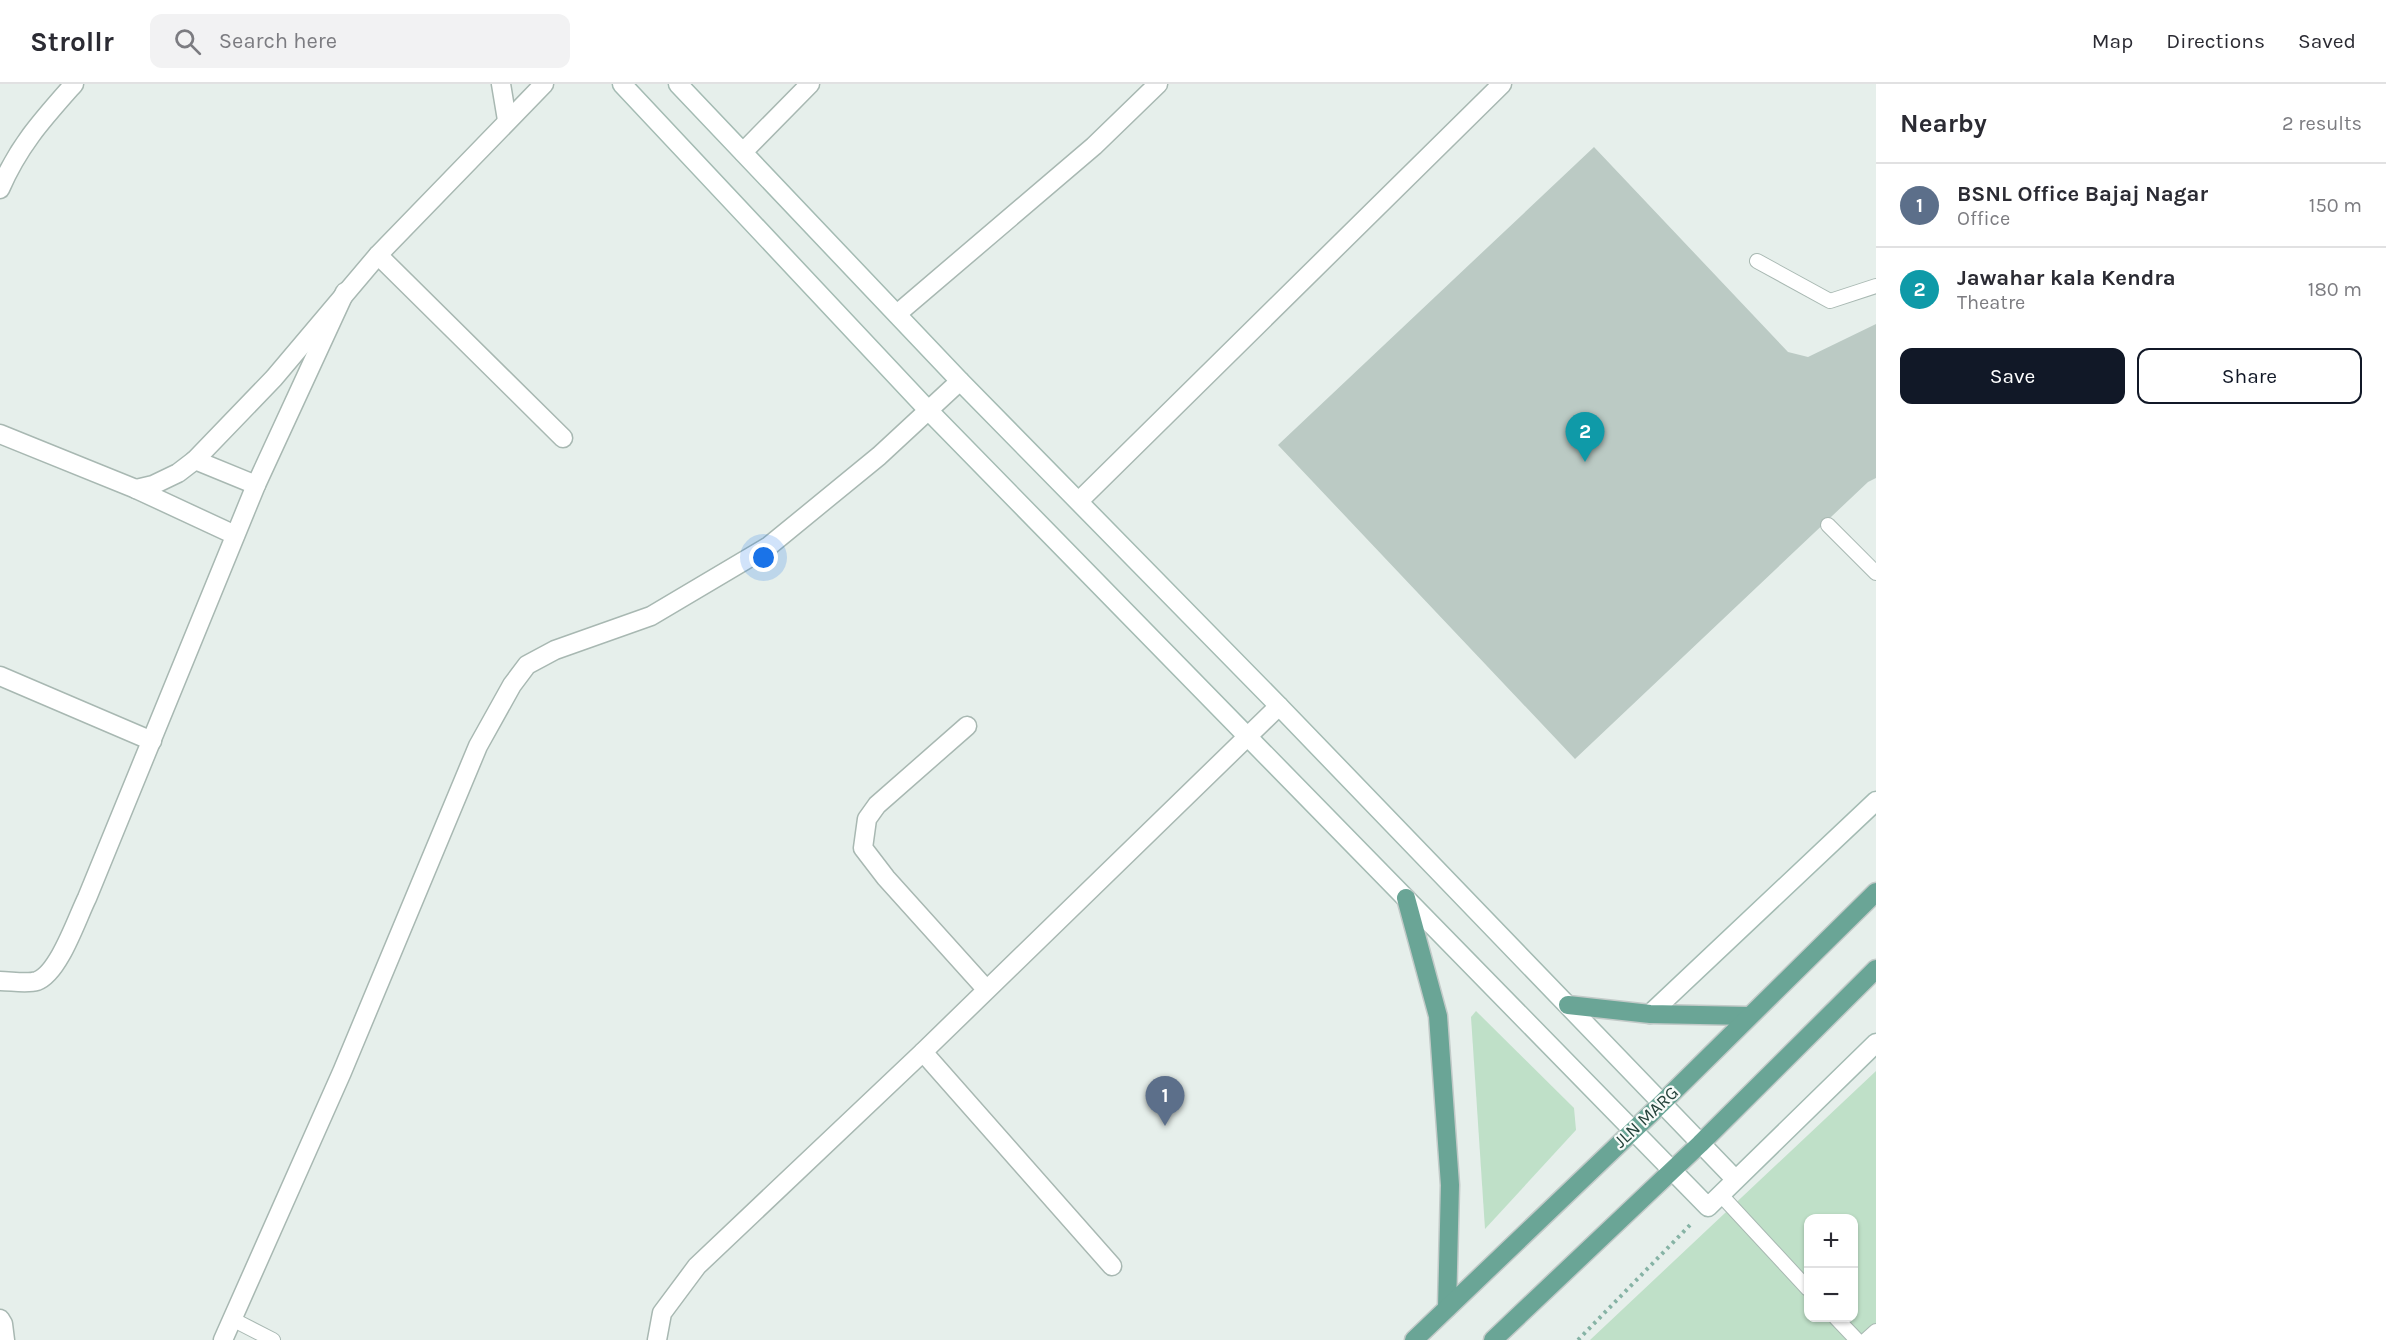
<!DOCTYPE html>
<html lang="en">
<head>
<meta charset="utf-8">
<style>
  body { margin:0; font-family:Karla,sans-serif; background:#f2f2f3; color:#2b2b33 }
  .controls { position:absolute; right:18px; bottom:18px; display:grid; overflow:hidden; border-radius:12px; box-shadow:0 2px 4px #0004 }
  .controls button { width:54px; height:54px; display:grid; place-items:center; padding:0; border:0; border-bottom:2px solid #e1e1e2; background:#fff; color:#2b2b33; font:30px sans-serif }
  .you { position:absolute; left:764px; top:474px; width:21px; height:21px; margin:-15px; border:4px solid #fff; border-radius:50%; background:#1a73e8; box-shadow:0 0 0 9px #1a73e833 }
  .badge { display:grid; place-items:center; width:39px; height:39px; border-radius:50%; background:#111827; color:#fff; font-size:20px; font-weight:700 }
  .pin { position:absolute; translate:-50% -50px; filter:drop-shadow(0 2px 3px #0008) }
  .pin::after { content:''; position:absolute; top:32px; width:21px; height:18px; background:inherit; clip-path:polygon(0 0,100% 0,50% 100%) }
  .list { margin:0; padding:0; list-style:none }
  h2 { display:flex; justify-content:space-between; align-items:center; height:78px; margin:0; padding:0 24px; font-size:26px }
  h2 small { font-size:20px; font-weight:400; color:#7c7c81 }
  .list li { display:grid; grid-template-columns:39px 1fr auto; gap:18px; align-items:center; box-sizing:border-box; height:84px; padding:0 24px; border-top:2px solid #e1e1e2 }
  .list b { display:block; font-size:22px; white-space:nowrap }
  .list p { margin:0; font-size:20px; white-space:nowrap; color:#7c7c81 }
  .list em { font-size:20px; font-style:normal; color:#7c7c81 }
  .actions { display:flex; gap:12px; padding:18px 24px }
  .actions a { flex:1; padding:14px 0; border:2px solid #111827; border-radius:12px; text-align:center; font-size:21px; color:#111827 }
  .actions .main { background:#111827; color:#fff }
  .icon { flex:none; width:33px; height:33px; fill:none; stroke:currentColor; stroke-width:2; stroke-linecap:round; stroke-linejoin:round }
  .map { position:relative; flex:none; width:1876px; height:1256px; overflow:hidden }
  header { display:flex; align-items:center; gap:36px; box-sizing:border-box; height:84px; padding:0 30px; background:#fff; border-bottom:2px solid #e1e1e2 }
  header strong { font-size:28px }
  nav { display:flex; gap:33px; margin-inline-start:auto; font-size:21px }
  .search { width:420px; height:54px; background:#f2f2f3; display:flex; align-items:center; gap:15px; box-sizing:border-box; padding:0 21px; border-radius:12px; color:#7c7c81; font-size:22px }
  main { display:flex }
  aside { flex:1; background:#fff }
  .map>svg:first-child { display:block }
  .green { fill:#bfe0c8; fill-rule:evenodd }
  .building { fill:#bbcac4 }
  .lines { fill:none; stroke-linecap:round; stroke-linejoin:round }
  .lane-casing { stroke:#a8b8b2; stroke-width:16 }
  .street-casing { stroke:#a8b8b2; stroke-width:21 }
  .secondary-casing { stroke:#a4bbb3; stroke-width:21 }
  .primary-casing { stroke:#c2cac8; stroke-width:21 }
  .path { stroke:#86b3a5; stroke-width:4; stroke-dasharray:3 4.5; stroke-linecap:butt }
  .lane { stroke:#fff; stroke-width:14 }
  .street { stroke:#fff; stroke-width:18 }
  .secondary { stroke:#fff; stroke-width:18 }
  .primary { stroke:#6aa596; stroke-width:18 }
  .labels { text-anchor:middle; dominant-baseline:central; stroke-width:4.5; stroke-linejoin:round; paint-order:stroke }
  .street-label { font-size:18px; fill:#24423a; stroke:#f7fbf9 }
</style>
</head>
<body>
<header>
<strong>Strollr</strong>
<div class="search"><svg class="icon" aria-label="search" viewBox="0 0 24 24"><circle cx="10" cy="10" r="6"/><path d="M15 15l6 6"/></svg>Search here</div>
<nav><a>Map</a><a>Directions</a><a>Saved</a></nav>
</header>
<main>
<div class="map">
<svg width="1876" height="1256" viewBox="0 0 1876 1256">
  <rect width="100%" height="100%" fill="#e6efeb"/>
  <g class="green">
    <polygon points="1476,927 1574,1024 1576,1046 1485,1145 1471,933"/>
    <path d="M 1876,987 L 1876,1256 L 1590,1256 ZM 1808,1134 L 1854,1134 L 1854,1234 L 1808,1234 Z"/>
  </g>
  <polygon class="building" points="1594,63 1788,268 1808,273 1876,240 1876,394 1868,398 1575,675 1278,361"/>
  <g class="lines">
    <defs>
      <g id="lane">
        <polyline points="1757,177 1830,217 1876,202"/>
        <polyline points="1828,441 1876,489"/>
        <polyline points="1720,1110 1808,1205"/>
        <polyline points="1836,1234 1857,1256"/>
        <polyline points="232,1235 273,1256"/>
        <polyline points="1866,1256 1876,1247"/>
      </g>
      <g id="street">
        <polyline points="501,0 507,36"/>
        <polyline points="743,68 810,0"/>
        <path d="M 0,105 C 19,61 43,35 74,0"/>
        <polyline points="378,171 563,354"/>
        <polyline points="897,230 1094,62 1158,0"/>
        <polyline points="0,350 136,405 235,451"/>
        <polyline points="195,376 256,401"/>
        <polyline points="136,405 153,401 178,389 195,376 274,294 378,171 544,0"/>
        <polyline points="1079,417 1502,0"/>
        <polyline points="0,592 152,657"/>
        <polyline points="967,642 877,721 867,735 863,764 886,794 986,905"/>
        <path d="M 0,897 C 11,897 27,900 37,897 C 59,889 77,834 87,814 L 256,401 L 345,208"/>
        <polyline points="923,968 1112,1182"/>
        <polyline points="0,1235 3,1240 5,1256"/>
        <polyline points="223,1256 342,988 478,662 512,601 527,581 555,566 651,532 769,462 879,372 960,297"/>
        <polyline points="657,1256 662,1229 697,1182 923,968 1279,622"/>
      </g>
      <g id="secondary">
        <polyline points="622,0 928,326 1708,1123 1876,959"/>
        <polyline points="678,0 960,297 1279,622 1735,1095"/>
        <polyline points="1650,930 1876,717"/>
      </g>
      <g id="primary">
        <polyline points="1406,814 1438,932 1450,1101 1447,1224"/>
        <polyline points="1568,921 1650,930 1749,932"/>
        <polyline points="1414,1256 1662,1019 1876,808"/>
        <polyline points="1493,1256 1700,1060 1876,885"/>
      </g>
    </defs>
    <use href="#lane" class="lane-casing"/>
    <use href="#street" class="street-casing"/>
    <use href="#secondary" class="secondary-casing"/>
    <use href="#primary" class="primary-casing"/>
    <polyline class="path" points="1578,1256 1691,1140"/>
    <use href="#lane" class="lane"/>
    <use href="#street" class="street"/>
    <use href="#secondary" class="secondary"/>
    <use href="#primary" class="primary"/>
  </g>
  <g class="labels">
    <g class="street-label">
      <text transform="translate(1646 1033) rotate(-43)">JLN MARG</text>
    </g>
  </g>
</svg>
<div class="controls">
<button>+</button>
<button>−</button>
</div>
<div class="you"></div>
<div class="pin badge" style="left:1165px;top:1042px;background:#5c6f8a">1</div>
<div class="pin badge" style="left:1585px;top:378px;background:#0f9aa8">2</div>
</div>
<aside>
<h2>Nearby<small>2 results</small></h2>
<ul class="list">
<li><span class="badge" style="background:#5c6f8a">1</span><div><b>BSNL Office Bajaj Nagar</b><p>Office</p></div><em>150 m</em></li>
<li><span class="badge" style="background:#0f9aa8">2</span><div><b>Jawahar kala Kendra</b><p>Theatre</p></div><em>180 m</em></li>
</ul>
<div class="actions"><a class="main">Save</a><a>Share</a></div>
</aside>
</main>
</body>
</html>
